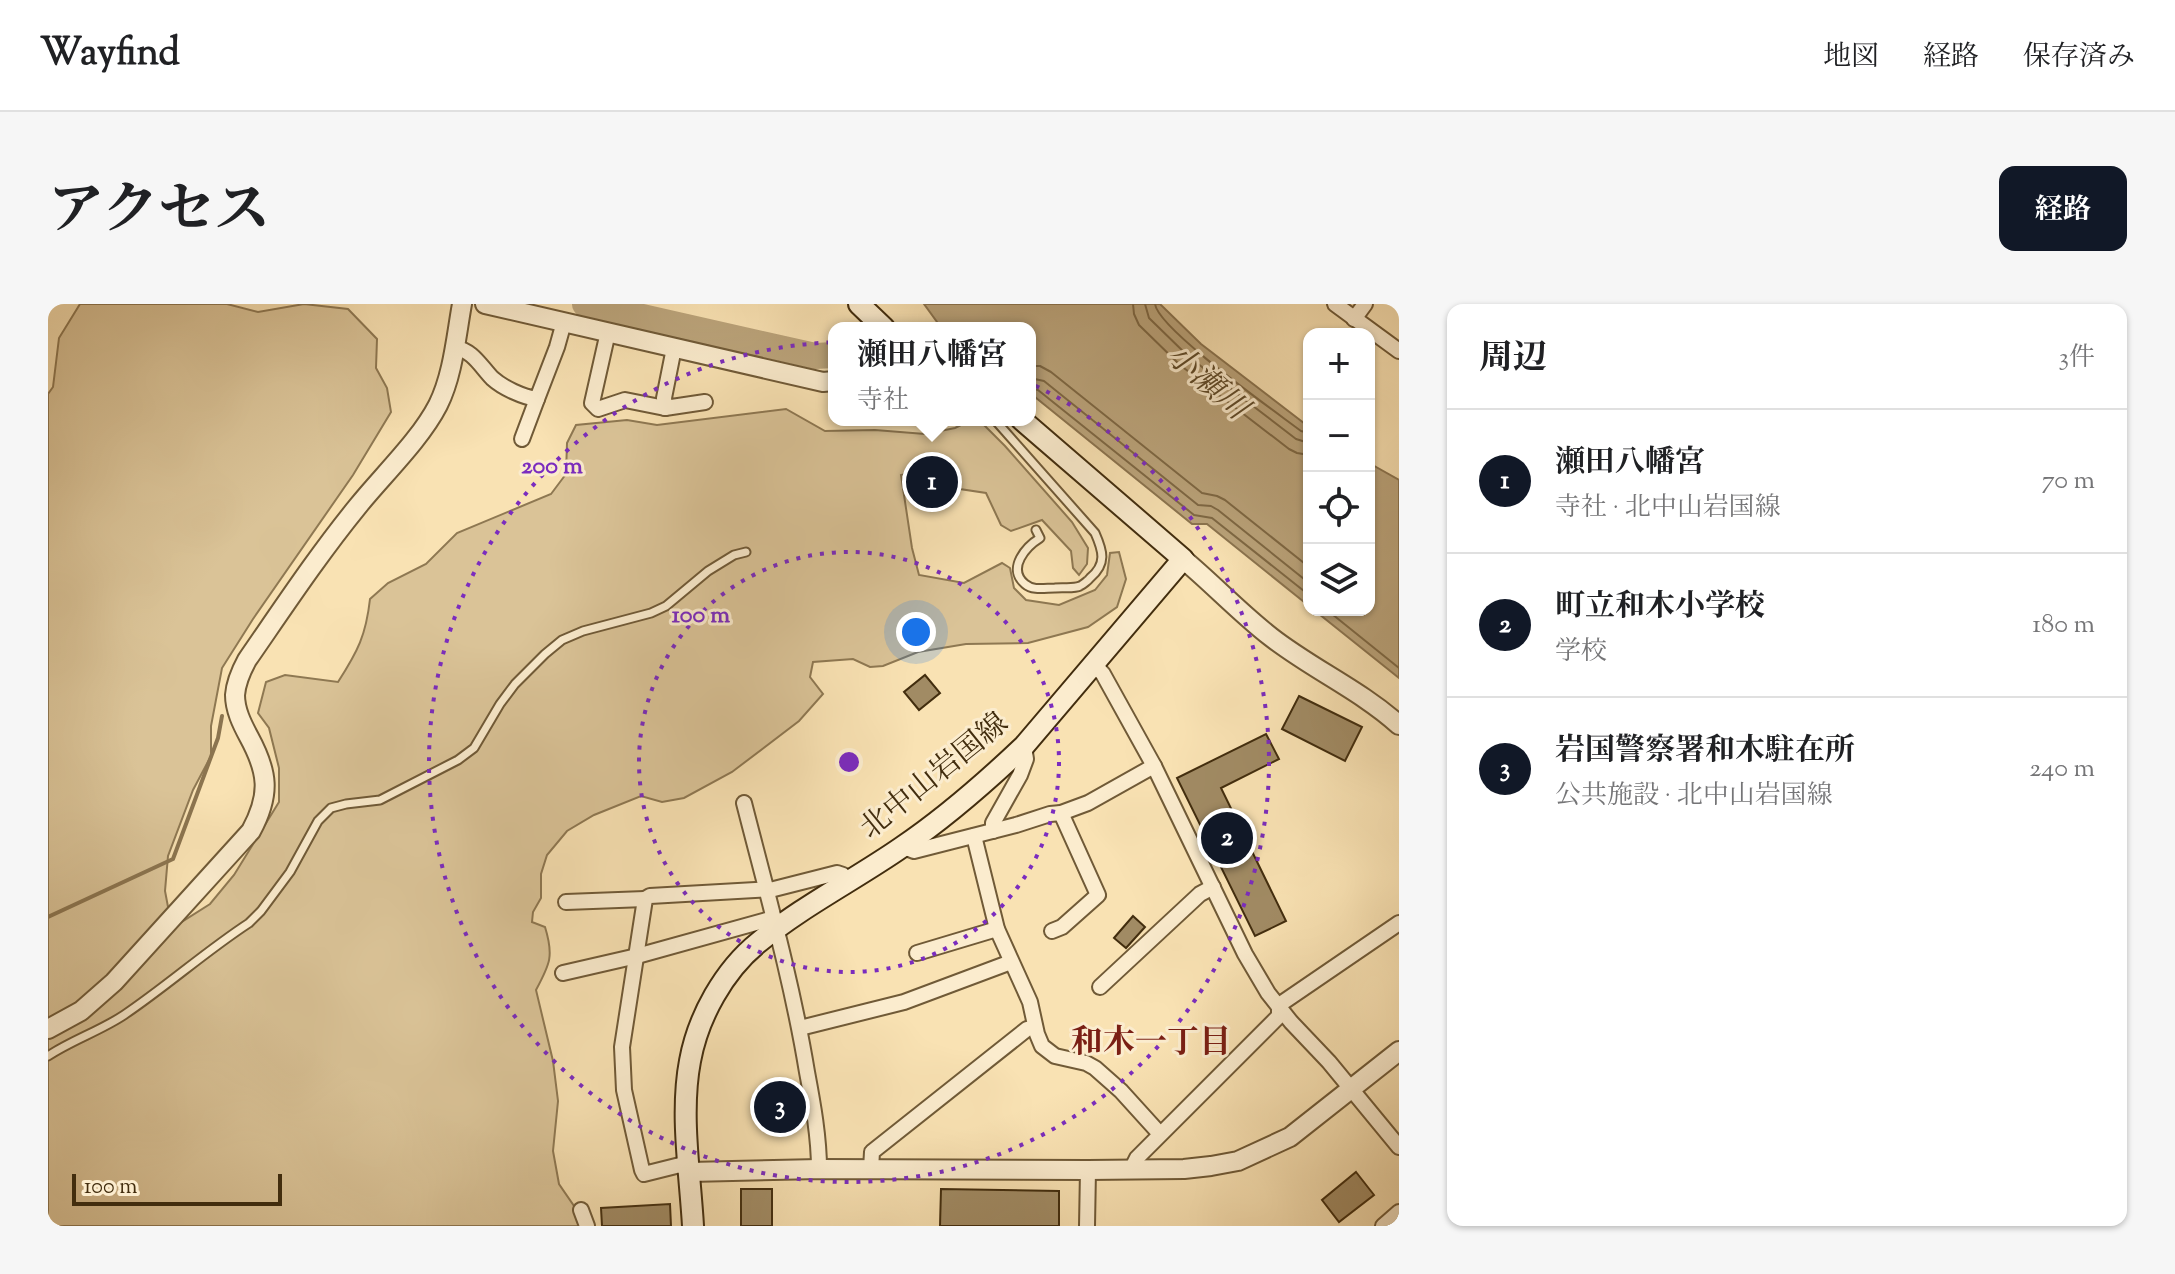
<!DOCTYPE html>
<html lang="ja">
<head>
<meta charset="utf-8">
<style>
  body { margin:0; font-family:"Sorts Mill Goudy","Noto Serif JP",serif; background:#f6f6f6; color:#202124 }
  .controls { position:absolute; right:24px; top:24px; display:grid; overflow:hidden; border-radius:16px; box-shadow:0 2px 6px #0004 }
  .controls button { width:72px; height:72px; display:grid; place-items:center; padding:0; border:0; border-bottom:2px solid #e0e0e0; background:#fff; color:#202124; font:40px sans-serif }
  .scale { position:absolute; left:24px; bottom:20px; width:210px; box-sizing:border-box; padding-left:8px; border:4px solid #422d0e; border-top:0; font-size:22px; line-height:28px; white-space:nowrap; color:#422d0e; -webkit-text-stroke:6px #fbecce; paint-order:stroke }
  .you { position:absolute; left:868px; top:328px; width:28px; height:28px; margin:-20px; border:6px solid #fff; border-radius:50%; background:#1a73e8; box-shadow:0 0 0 12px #1a73e833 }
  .badge { display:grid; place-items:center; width:52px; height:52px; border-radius:50%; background:#111827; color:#fff; font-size:26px; font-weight:700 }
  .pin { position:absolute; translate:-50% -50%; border:4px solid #fff; box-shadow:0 2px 8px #0006 }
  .popup { position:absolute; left:780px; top:18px; width:208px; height:104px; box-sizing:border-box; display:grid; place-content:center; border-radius:16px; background:#fff; filter:drop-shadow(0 2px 6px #0005); font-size:26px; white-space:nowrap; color:#757577 }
  .popup b { font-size:30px; color:#202124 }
  .popup::after { content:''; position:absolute; left:50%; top:100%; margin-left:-16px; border:16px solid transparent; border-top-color:#fff }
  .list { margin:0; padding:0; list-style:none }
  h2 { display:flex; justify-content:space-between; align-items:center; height:104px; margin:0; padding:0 32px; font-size:34px }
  h2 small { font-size:26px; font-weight:400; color:#757577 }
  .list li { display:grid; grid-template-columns:52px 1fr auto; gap:24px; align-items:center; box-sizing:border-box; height:144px; padding:0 32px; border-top:2px solid #e0e0e0 }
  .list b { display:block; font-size:30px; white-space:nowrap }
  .list p { margin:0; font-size:26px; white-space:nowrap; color:#757577 }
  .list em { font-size:26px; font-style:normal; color:#757577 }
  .icon { flex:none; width:44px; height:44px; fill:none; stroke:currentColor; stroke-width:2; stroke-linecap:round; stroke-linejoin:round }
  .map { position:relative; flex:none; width:1351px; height:922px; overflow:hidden; border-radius:16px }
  header { display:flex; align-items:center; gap:48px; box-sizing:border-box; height:112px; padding:0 40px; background:#fff; border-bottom:2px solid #e0e0e0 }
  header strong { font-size:38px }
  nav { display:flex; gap:44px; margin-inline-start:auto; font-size:28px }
  .intro { display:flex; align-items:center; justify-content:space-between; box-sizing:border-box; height:192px; padding:0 48px }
  h1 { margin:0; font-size:56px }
  .button { padding:20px 36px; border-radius:16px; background:#111827; color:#fff; font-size:28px; font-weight:700 }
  main { display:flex; gap:48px; padding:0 48px }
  aside { flex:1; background:#fff; border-radius:16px; box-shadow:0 2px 6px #0004 }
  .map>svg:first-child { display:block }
  .green { fill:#dac397; stroke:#8e7852; stroke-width:2 }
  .water { fill:#bba47b; stroke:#8b744f; stroke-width:2 }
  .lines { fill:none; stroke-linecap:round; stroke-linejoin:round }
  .shore { stroke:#7e6844; stroke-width:2 }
  .stream { stroke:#8b744f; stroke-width:4 }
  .river { stroke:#bba47b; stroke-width:26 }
  .building { fill:#a18b64; stroke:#422d0e; stroke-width:2 }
  .service-casing { stroke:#705a37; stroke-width:11 }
  .minor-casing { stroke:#705a37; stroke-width:18 }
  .tertiary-casing { stroke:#705a37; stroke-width:22 }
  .secondary-casing { stroke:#422d0e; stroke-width:24 }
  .service { stroke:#fbecce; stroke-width:7 }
  .minor { stroke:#fbecce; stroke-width:14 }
  .tertiary { stroke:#fbecce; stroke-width:18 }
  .secondary { stroke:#fbecce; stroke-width:20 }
  .ring { fill:none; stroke:#7b2cbf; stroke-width:4; stroke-dasharray:4 8 }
  .labels { text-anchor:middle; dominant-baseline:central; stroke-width:6; stroke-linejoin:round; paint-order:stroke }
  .street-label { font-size:30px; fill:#422d0e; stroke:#fbecce }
  .water-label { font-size:32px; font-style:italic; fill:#604b29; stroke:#fbecce }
  .neighbourhood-label { font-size:32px; font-weight:bold; fill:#7a1f14; stroke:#fbecce }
  .centre { fill:#7b2cbf; stroke:#fbecce; stroke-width:4 }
  .ring-label { font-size:24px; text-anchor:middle; font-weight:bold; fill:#7b2cbf; stroke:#fbecce; stroke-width:6; stroke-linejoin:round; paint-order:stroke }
</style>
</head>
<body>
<header>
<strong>Wayfind</strong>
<nav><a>地図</a><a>経路</a><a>保存済み</a></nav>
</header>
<div class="intro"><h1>アクセス</h1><a class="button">経路</a></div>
<main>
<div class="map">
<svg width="1351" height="922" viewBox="0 0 1351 922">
  <rect width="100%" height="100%" fill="#f9e2b3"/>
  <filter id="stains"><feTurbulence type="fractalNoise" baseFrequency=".0025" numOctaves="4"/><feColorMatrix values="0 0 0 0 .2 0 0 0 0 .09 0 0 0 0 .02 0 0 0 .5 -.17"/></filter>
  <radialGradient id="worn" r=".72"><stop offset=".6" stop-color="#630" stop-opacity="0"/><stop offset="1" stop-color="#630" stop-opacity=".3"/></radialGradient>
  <path class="green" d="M 32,0 L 179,0 L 210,8 L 256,0 L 300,5 L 329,35 L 328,64 L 339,84 L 343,108 L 305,171 L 205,315 L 174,364 L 163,422 L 163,452 L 145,486 L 120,552 L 117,587 L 124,624 L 162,600 L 186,571 L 231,498 L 231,464 L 221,424 L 210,409 L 218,378 L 237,371 L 290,378 C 310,347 318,331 322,295 L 340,279 L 378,260 L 409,229 L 503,190 L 518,170 L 519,139 L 528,121 L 579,116 L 609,121 L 738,105 L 777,127 L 827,126 L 877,130 L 907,124 L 923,116 L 931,116 L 957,142 L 1024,218 L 1040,244 L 1039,260 L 1031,271 L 1025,264 L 1023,247 L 994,216 L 963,227 L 953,221 L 938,189 L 912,185 L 899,161 L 853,171 L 864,244 L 871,271 L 916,279 L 954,259 L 962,264 L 966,284 L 978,296 L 1011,301 L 1047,286 L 1059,271 L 1062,249 L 1071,248 L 1078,275 L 1069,303 L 1040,323 L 980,339 L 918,340 L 870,348 L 835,362 L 822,363 L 805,355 L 765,358 L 762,373 L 775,390 L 751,417 L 684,468 L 636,494 L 614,498 L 593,492 L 546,511 L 519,527 L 499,551 L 493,570 L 493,594 L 485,608 L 484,618 L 497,623 C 506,652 502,660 488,686 L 505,757 L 510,797 L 505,847 L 511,880 L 526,902 L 532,922 L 0,922 L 0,90 L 5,83 L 11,34 Z"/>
  <g class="water">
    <polygon points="876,0 1112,0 1153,40 1261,123 1261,302 1159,220 1144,220 982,89 982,24 890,24 889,18"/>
    <polygon points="1321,159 1351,176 1351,374 1266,306 1321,306"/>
  </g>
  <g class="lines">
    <g class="shore">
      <polyline points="1085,0 1086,10 1091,21 1132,61 1241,145 1249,149 1261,151"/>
      <polyline points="1097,0 1101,14 1141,53 1248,135 1261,139"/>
      <path d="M 1107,0 C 1110,25 1228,108 1253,127 L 1261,129"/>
      <polyline points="982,62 992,62 1003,68 1154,189 1169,192 1177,196 1261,263"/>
      <polyline points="982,74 996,77 1150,201 1163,202 1170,206 1261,279"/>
      <polyline points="982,84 990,86 1146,211 1164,214 1261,291"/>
      <polyline points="1279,306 1351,364"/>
    </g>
    <polyline class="stream" points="0,613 125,555 170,434 174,412"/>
    <polyline class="river" points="537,0 767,52 786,51"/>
  </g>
  <g class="building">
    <polygon points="877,371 892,389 871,406 856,388"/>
    <polygon points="1251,392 1314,423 1297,457 1234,425"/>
    <polygon points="1218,430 1231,455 1173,484 1238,617 1207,632 1129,474"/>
    <polygon points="1085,612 1097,623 1078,644 1066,634"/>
    <polygon points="1308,868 1326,891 1291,918 1274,896"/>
    <rect x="693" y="885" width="31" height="37"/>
    <polygon points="893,885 1011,887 1011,922 892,922"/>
    <polygon points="622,900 623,922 554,922 553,904"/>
  </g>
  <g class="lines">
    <defs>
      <g id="service">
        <path d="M 947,116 L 1047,229 C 1055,247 1059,260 1042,274 C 1042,275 1033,282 1032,282 C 1026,285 1015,283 1007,284 C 997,284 985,287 977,280 C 958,264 979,242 992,234 L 988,226"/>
        <path d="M 0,752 C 24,736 52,727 76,711 C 119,682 158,647 201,619 L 213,607 L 242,568 L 270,517 L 283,504 L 298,500 L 332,496 L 410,456 L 426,444 L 452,400 L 467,380 L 497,350 L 514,336 L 535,327 L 603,309 L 618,302 L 660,267 L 686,251 L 698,248"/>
      </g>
      <g id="minor">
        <polyline points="1287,0 1351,47"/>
        <polyline points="1306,15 1317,0"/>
        <polyline points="560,28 544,99 550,105 577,96 617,104"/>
        <path d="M 406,43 C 425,47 431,60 444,74 C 455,84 475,93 489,95 L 509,43 L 516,18"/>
        <polyline points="626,44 616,94 617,104 657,98"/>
        <polyline points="474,135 489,95"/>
        <polyline points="1047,361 1055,370 1106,462 1197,650 1220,689 1243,718 1281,758 1351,843"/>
        <path d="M 696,499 C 719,589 744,677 759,768 C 765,800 771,833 771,865"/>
        <polyline points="945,527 945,519 972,471 978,455 976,442"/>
        <polyline points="926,532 949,625 982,698 989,730 994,742 1007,752 1038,759 1047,764 1073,787 1112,830"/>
        <polyline points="855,543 866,547 968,521 1002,510 1013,509 1040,499 1106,462"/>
        <polyline points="518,598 597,595"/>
        <polyline points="1004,627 1014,623 1050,591 1013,509"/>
        <polyline points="869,649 949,625"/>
        <polyline points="515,669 589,652 726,614"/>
        <polyline points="1052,683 1152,590 1165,583"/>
        <polyline points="752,724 856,698 963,658"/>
        <polyline points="823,865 824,848 979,725 987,723"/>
        <polyline points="1083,866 1089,854 1231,712 1231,701 1351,619"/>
        <polyline points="642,868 632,861 596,870 594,866 576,786 574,743 597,595 602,592 726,585 789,569 795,571 802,577"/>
        <polyline points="533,906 539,922"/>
        <polyline points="1039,922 1040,866"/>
        <polyline points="1335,922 1351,908"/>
      </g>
      <g id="tertiary">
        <polyline points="437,0 775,78 786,77"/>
        <path d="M 1135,255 C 1165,280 1192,309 1223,333 C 1264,365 1312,386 1351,421"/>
        <path d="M 0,725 L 33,707 L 66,678 L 203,527 C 223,490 220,468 201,433 C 194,420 187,406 187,391 C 188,378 193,367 199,356 C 235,304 270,251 310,202 C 335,171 372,136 390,101 C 405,71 408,33 414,0"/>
        <polyline points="642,868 771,865 1040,866 1136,865 1163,862 1190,857 1242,833 1351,747"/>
      </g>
      <g id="secondary">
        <polyline points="811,0 836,24"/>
        <path d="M 645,922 C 642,869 632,809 642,757 C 650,713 676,666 711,638 C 753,603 808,575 854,543 C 897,514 938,478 976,442 L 1135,255 L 974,116"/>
      </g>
    </defs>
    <use href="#service" class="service-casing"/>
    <use href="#minor" class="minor-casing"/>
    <use href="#tertiary" class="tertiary-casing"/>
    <use href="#secondary" class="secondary-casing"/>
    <use href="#service" class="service"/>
    <use href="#minor" class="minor"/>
    <use href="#tertiary" class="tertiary"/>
    <use href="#secondary" class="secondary"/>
  </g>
  <g class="ring">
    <circle cx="801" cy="458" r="210"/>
    <circle cx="801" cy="458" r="420"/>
  </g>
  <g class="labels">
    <g class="street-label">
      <text transform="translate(887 473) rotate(-39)">北中山岩国線</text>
    </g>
    <g class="water-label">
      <text transform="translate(1158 79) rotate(41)">小瀬川</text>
    </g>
    <g class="neighbourhood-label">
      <text x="1103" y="740">和木一丁目</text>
    </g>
  </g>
  <circle cx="801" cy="458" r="12" class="centre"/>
  <g class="ring-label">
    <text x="504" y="169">200 m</text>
    <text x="653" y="318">100 m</text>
  </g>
  <rect width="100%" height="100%" filter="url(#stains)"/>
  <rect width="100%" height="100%" fill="url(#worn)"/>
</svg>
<div class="controls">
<button>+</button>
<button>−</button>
<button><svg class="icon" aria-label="locate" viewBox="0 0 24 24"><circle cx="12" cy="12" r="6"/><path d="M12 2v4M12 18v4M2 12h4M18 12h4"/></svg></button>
<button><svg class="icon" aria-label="layers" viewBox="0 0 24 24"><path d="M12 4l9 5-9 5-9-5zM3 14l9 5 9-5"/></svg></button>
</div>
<div class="scale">100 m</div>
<div class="you"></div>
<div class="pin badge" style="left:884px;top:178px">1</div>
<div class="popup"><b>瀬田八幡宮</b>寺社</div>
<div class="pin badge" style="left:1179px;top:534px">2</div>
<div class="pin badge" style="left:732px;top:803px">3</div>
</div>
<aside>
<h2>周辺<small>3件</small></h2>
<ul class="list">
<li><span class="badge">1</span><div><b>瀬田八幡宮</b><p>寺社 · 北中山岩国線</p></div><em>70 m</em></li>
<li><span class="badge">2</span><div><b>町立和木小学校</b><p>学校</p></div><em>180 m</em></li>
<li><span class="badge">3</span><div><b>岩国警察署和木駐在所</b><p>公共施設 · 北中山岩国線</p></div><em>240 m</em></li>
</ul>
</aside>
</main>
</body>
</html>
